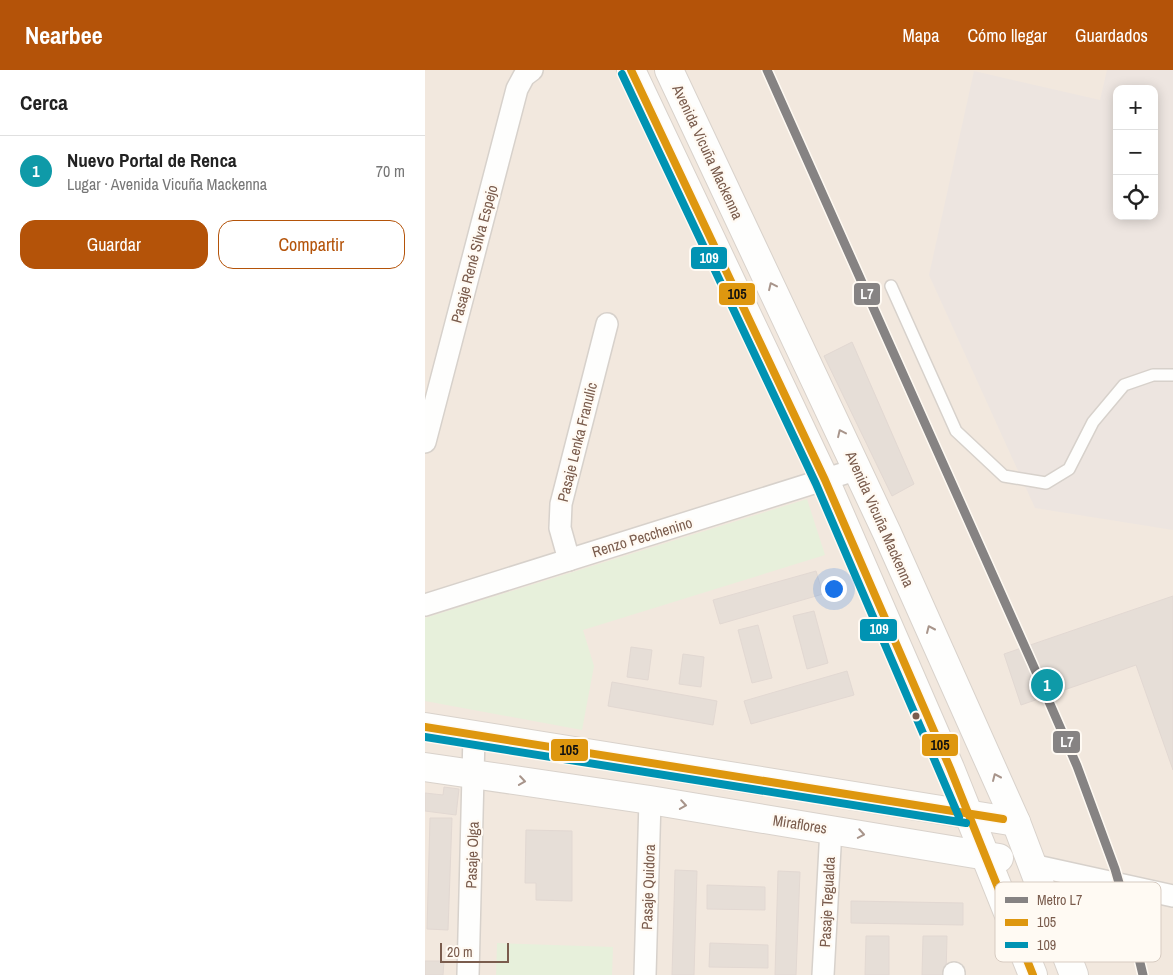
<!DOCTYPE html>
<html lang="es">
<head>
<meta charset="utf-8">
<style>
  body { margin:0; font-family:"Archivo Narrow",sans-serif; background:#f6f6f6; color:#222 }
  .controls { position:absolute; right:15px; top:15px; display:grid; overflow:hidden; border-radius:10px; box-shadow:0 2px 12px #0003 }
  .controls button { width:45px; height:45px; display:grid; place-items:center; padding:0; border:0; border-bottom:1px solid #e0e0e0; background:#fff; color:#222; font:25px sans-serif }
  .scale { position:absolute; left:15px; bottom:12px; width:69px; box-sizing:border-box; padding-left:5px; border:2px solid #7a5c4d; border-top:0; font-size:14px; line-height:18px; white-space:nowrap; color:#7a5c4d; -webkit-text-stroke:4px #fffaf3; paint-order:stroke }
  .you { position:absolute; left:408px; top:518px; width:18px; height:18px; margin:-12px; border:4px solid #fff; border-radius:50%; background:#1a73e8; box-shadow:0 0 0 8px #1a73e833 }
  .badge { display:grid; place-items:center; width:32px; height:32px; border-radius:50%; background:#b45309; color:#fff; font-size:16px; font-weight:700 }
  .pin { position:absolute; translate:-50% -50%; border:2px solid #fff; box-shadow:0 1px 5px #0006 }
  .list { margin:0; padding:0; list-style:none }
  h2 { display:flex; justify-content:space-between; align-items:center; height:65px; margin:0; padding:0 20px; font-size:21px }
  h2 small { font-size:16px; font-weight:400; color:#767676 }
  .list li { display:grid; grid-template-columns:32px 1fr auto; gap:15px; align-items:center; box-sizing:border-box; height:70px; padding:0 20px; border-top:1px solid #e0e0e0 }
  .list b { display:block; font-size:19px; white-space:nowrap }
  .list p { margin:0; font-size:16px; white-space:nowrap; color:#767676 }
  .list em { font-size:16px; font-style:normal; color:#767676 }
  .actions { display:flex; gap:10px; padding:15px 20px }
  .actions a { flex:1; padding:11px 0; border:1px solid #b45309; border-radius:15px; text-align:center; font-size:18px; color:#b45309 }
  .actions .main { background:#b45309; color:#fff }
  .icon { flex:none; width:28px; height:28px; fill:none; stroke:currentColor; stroke-width:2; stroke-linecap:round; stroke-linejoin:round }
  .map { position:relative; flex:none; width:748px; height:905px; overflow:hidden }
  header { display:flex; align-items:center; gap:30px; box-sizing:border-box; height:70px; padding:0 25px; background:#b45309; color:#fff }
  header strong { font-size:24px }
  nav { display:flex; gap:28px; margin-inline-start:auto; font-size:18px }
  main { display:flex }
  aside { flex:1; background:#fff }
  .map>svg:first-child { display:block }
  .residential { fill:#f2e8de; fill-rule:evenodd }
  .industrial { fill:#ede5e0; fill-rule:evenodd }
  .green { fill:#e7f0db }
  .building { fill:#e6ded7; stroke:#e2d8d2 }
  .lines { fill:none; stroke-linecap:round; stroke-linejoin:round }
  .lane-casing { stroke:#d7d1cb; stroke-width:14 }
  .street-casing { stroke:#d7d1cb; stroke-width:24 }
  .secondary-casing { stroke:#d9d2cb; stroke-width:30 }
  .lane { stroke:#fefefd; stroke-width:11 }
  .street { stroke:#fefefd; stroke-width:21 }
  .secondary { stroke:#fefefd; stroke-width:28 }
  .bus-1-casing { stroke:#fffaf3; stroke-width:11 }
  .bus-2-casing { stroke:#fffaf3; stroke-width:11 }
  .bus-1 { stroke:#de970f; stroke-width:8 }
  .bus-2 { stroke:#0093b3; stroke-width:8 }
  .metro-1-casing { stroke:#fffaf3; stroke-width:12 }
  .metro-1 { stroke:#868383; stroke-width:9 }
  .oneway { stroke:#a8958b }
  .bus-dot { fill:#7a5c4d; stroke:#fffaf3; stroke-width:2 }
  .labels { text-anchor:middle; dominant-baseline:central; stroke-width:4.5; stroke-linejoin:round; paint-order:stroke }
  .street-label { font-size:15px; fill:#7a5c4d; stroke:#fffaf3 }
  .key { fill:#fffaf3; stroke:#d7cbc1; stroke-width:1 }
  .key-label { font-size:14px; fill:#7a5c4d }
  .line-badge { stroke:#fffaf3; stroke-width:2 }
  .badge-label { font-size:14px; text-anchor:middle; font-weight:bold; fill:#fff }
  .pale-badge-label { font-size:14px; text-anchor:middle; font-weight:bold; fill:#111 }
</style>
</head>
<body>
<header>
<strong>Nearbee</strong>
<nav><a>Mapa</a><a>Cómo llegar</a><a>Guardados</a></nav>
</header>
<main>
<aside>
<h2>Cerca<small></small></h2>
<ul class="list">
<li><span class="badge" style="background:#0f9aa8">1</span><div><b>Nuevo Portal de Renca</b><p>Lugar · Avenida Vicuña Mackenna</p></div><em>70 m</em></li>
</ul>
<div class="actions"><a class="main">Guardar</a><a>Compartir</a></div>
</aside>
<div class="map">
<svg width="748" height="905" viewBox="0 0 748 905">
  <rect width="100%" height="100%" fill="#f9f5f0"/>
  <path class="residential" d="M 0,0 L 748,0 L 748,905 L 0,905 ZM 692,19 L 729,19 L 729,146 L 692,146 Z"/>
  <path class="industrial" d="M 682,0 L 748,0 L 748,460 L 610,438 L 504,205 L 549,1 L 675,30 ZM 692,19 L 729,19 L 729,146 L 692,146 Z"/>
  <g class="green">
    <polygon points="382,429 400,485 158,560 169,596 157,660 0,631 0,548"/>
    <polygon points="72,873 188,877 187,905 71,905"/>
  </g>
  <g class="building">
    <polygon points="427,272 489,414 467,426 399,286"/>
    <polygon points="391,501 398,524 295,554 288,530"/>
    <polygon points="748,526 748,700 711,595 596,635 579,584"/>
    <polygon points="389,541 403,593 382,599 368,546"/>
    <polygon points="333,555 347,608 327,613 313,560"/>
    <polygon points="206,577 227,580 223,610 202,607"/>
    <polygon points="258,584 279,587 276,617 254,614"/>
    <polygon points="422,601 429,625 326,654 319,631"/>
    <polygon points="187,612 292,631 288,655 183,636"/>
    <polygon points="19,717 34,719 31,745 0,741 0,723 18,725"/>
    <polygon points="5,748 27,748 23,860 2,859"/>
    <polygon points="101,760 147,761 147,831 111,830 111,813 100,813"/>
    <polygon points="250,800 272,801 269,905 247,905"/>
    <polygon points="353,801 375,802 371,905 350,905"/>
    <polygon points="282,815 340,817 340,840 282,839"/>
    <polygon points="426,831 538,833 538,855 426,853"/>
    <polygon points="441,866 464,866 464,905 440,905"/>
    <polygon points="498,866 522,866 521,905 497,905"/>
    <polygon points="285,873 343,875 343,898 284,897"/>
    <polygon points="0,891 19,891 18,905 0,905"/>
  </g>
  <g class="lines">
    <defs>
      <polyline id="lane" points="466,216 531,361 579,406 621,413 644,399 668,352 699,315 728,305 748,305"/>
      <g id="street">
        <polyline points="0,372 92,19 99,6 107,0"/>
        <polyline points="144,490 135,458 136,434 182,254"/>
        <polyline points="0,535 433,399"/>
        <polyline points="607,795 748,826"/>
        <polyline points="529,903 529,905"/>
        <polyline points="43,905 49,665"/>
        <polyline points="220,905 225,730"/>
        <polyline points="398,905 406,759"/>
      </g>
      <g id="secondary">
        <polyline points="206,0 400,410 525,698 608,905"/>
        <polyline points="244,0 462,463 591,752 649,905"/>
        <polyline points="0,657 591,752"/>
        <polyline points="0,697 225,730 574,788"/>
      </g>
    </defs>
    <use href="#lane" class="lane-casing"/>
    <use href="#street" class="street-casing"/>
    <use href="#secondary" class="secondary-casing"/>
    <use href="#lane" class="lane"/>
    <use href="#street" class="street"/>
    <use href="#secondary" class="secondary"/>
    <defs>
      <g id="bus-1">
        <polyline points="206,0 400,410 525,698 608,905"/>
        <polyline points="0,657 578,749"/>
      </g>
      <g id="bus-2">
        <polyline points="197,4 391,414 534,747"/>
        <polyline points="0,667 541,753"/>
      </g>
    </defs>
    <use href="#bus-1" class="bus-1-casing"/>
    <use href="#bus-2" class="bus-2-casing"/>
    <use href="#bus-1" class="bus-1"/>
    <use href="#bus-2" class="bus-2"/>
    <defs>
      <polyline id="metro-1" points="342,0 608,595 652,696 690,799 705,851 718,905"/>
    </defs>
    <use href="#metro-1" class="metro-1-casing"/>
    <use href="#metro-1" class="metro-1"/>
  </g>
  <defs><path id="oneway-chevron" d="M-2-3.5L2.5 0L-2 3.5" fill="none" stroke-width="1.6" stroke-linecap="round" stroke-linejoin="round" transform="scale(1.25)"/></defs>
  <g class="oneway">
    <use href="#oneway-chevron" transform="translate(347 216) rotate(-115)"/>
    <use href="#oneway-chevron" transform="translate(416 363) rotate(-115)"/>
    <use href="#oneway-chevron" transform="translate(505 559) rotate(-114)"/>
    <use href="#oneway-chevron" transform="translate(571 707) rotate(-114)"/>
    <use href="#oneway-chevron" transform="translate(97 711) rotate(8)"/>
    <use href="#oneway-chevron" transform="translate(258 735) rotate(9)"/>
    <use href="#oneway-chevron" transform="translate(436 764) rotate(10)"/>
  </g>
  <circle class="bus-dot" cx="491" cy="646" r="4.5"/>
  <g class="labels">
    <g class="street-label">
      <text transform="translate(283 82) rotate(65)">Avenida Vicuña Mackenna</text>
      <text transform="translate(49 184) rotate(-75)">Pasaje René Silva Espejo</text>
      <text transform="translate(152 372) rotate(-76)">Pasaje Lenka Franulic</text>
      <text transform="translate(455 449) rotate(66)">Avenida Vicuña Mackenna</text>
      <text transform="translate(217 467) rotate(-17)">Renzo Pecchenino</text>
      <text transform="translate(375 754) rotate(9)">Miraflores</text>
      <text transform="translate(47 785) rotate(-88)">Pasaje Olga</text>
      <text transform="translate(223 817) rotate(-88)">Pasaje Quidora</text>
      <text transform="translate(402 832) rotate(-87)">Pasaje Tegualda</text>
    </g>
  </g>
  <rect x="570" y="812" width="166" height="80" rx="8" class="key"/>
  <rect x="580" y="827" width="23" height="6" fill="#868383"/>
  <rect x="580" y="849" width="23" height="7" fill="#de970f"/>
  <rect x="580" y="872" width="23" height="6" fill="#0093b3"/>
  <g class="key-label">
    <text x="612" y="835">Metro L7</text>
    <text x="612" y="857">105</text>
    <text x="612" y="880">109</text>
  </g>
  <g class="line-badge">
    <rect x="265" y="176" width="38" height="24" rx="5" fill="#0093b3"/>
    <rect x="293" y="212" width="38" height="24" rx="5" fill="#de970f"/>
    <rect x="428" y="212" width="28" height="24" rx="5" fill="#868383"/>
    <rect x="434" y="548" width="39" height="24" rx="5" fill="#0093b3"/>
    <rect x="627" y="660" width="29" height="24" rx="5" fill="#868383"/>
    <rect x="496" y="663" width="38" height="24" rx="5" fill="#de970f"/>
    <rect x="125" y="668" width="39" height="24" rx="5" fill="#de970f"/>
  </g>
  <g class="badge-label">
    <text x="284" y="193">109</text>
    <text x="442" y="229">L7</text>
    <text x="454" y="564">109</text>
    <text x="642" y="677">L7</text>
  </g>
  <g class="pale-badge-label">
    <text x="312" y="229">105</text>
    <text x="515" y="680">105</text>
    <text x="144" y="685">105</text>
  </g>
</svg>
<div class="controls">
<button>+</button>
<button>−</button>
<button><svg class="icon" aria-label="locate" viewBox="0 0 24 24"><circle cx="12" cy="12" r="6"/><path d="M12 2v4M12 18v4M2 12h4M18 12h4"/></svg></button>
</div>
<div class="scale">20 m</div>
<div class="you"></div>
<div class="pin badge" style="left:622px;top:615px;background:#0f9aa8">1</div>
</div>
</main>
</body>
</html>
